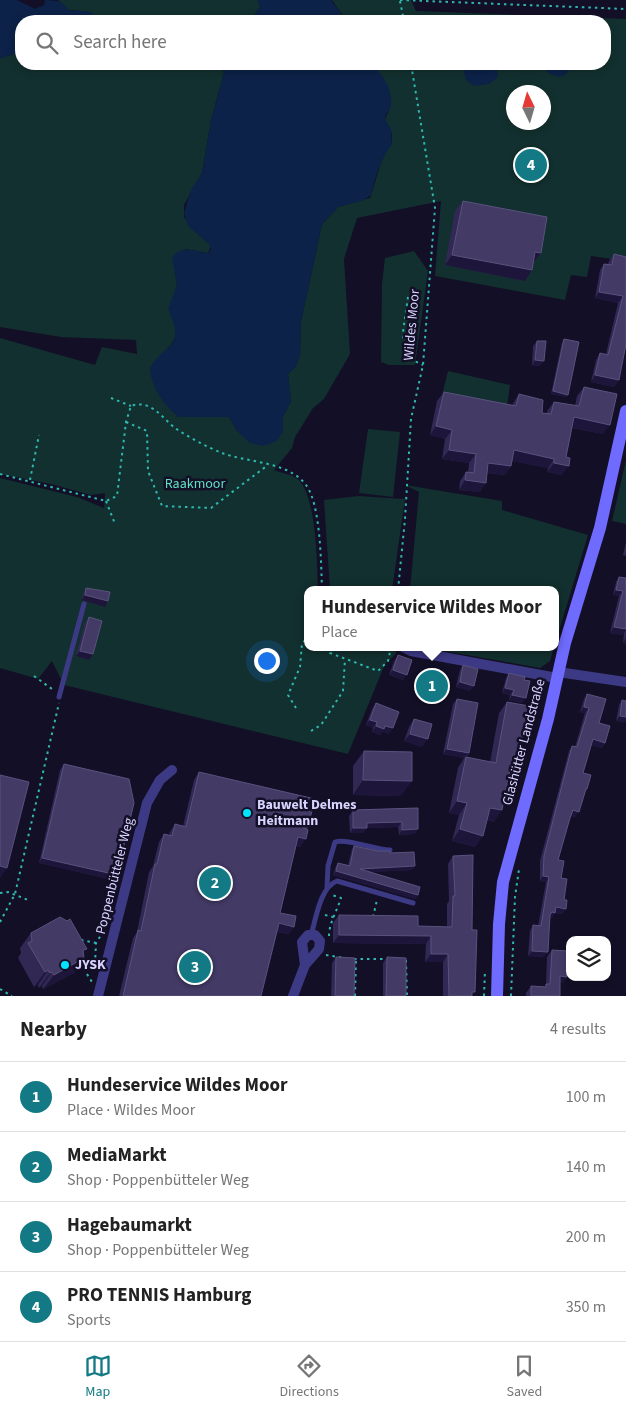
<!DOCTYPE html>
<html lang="en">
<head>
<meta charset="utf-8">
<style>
  body { margin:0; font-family:"Source Sans 3",sans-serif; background:#f6f6f6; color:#222 }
  .controls { position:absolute; right:15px; bottom:15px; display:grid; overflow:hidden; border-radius:10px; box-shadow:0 2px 8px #0003 }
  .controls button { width:45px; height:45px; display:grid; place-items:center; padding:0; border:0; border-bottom:1px solid #e0e0e0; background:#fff; color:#222; font:25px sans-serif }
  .compass { position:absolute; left:506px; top:85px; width:45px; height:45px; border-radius:50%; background:#fff; box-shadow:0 2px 8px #0003; rotate:355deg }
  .you { position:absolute; left:266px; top:660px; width:18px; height:18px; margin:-12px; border:4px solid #fff; border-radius:50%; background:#1a73e8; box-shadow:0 0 0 8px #1a73e833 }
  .badge { display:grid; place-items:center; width:32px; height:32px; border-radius:50%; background:#137a85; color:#fff; font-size:16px; font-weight:700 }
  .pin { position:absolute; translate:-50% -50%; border:2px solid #fff; box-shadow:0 1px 5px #0006 }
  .popup { position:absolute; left:304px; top:586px; width:255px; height:65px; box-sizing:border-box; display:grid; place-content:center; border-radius:10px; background:#fff; filter:drop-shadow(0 1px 4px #0005); font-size:16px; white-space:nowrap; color:#767676 }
  .popup b { font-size:19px; color:#222 }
  .popup::after { content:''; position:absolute; left:50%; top:100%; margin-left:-10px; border:10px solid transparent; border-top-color:#fff }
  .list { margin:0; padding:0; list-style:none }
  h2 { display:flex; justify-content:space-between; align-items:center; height:65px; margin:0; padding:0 20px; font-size:21px }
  h2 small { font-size:16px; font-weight:400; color:#767676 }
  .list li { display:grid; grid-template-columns:32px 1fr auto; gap:15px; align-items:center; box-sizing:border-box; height:70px; padding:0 20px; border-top:1px solid #e0e0e0 }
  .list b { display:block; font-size:19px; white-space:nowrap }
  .list p { margin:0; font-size:16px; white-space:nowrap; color:#767676 }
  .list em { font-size:16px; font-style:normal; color:#767676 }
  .icon { flex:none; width:28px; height:28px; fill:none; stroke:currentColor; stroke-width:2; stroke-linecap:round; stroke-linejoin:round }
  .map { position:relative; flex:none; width:626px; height:996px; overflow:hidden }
  .search { position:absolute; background:#fff; box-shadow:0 2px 8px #0003; left:15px; right:15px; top:15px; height:55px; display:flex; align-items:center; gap:12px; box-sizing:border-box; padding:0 18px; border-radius:20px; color:#767676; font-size:19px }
  .sheet { height:345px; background:#fff }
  nav { display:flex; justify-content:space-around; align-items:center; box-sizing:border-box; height:70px; border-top:1px solid #e0e0e0; background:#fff; font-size:14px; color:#767676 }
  nav a { display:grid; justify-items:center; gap:2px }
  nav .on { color:#137a85 }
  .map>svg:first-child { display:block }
  .green { fill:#12302f; fill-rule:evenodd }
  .water { fill:#0c2248 }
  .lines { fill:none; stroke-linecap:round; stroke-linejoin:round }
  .path { stroke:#2fb8b0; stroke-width:2; stroke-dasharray:2.5 4; stroke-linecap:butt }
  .lane { stroke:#3d3a85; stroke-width:5 }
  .street { stroke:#3d3a85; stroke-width:10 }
  .secondary { stroke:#6f6bff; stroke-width:12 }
  .wall { fill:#312854 }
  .shaded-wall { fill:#1d163a }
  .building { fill:#433a66; stroke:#5a527e }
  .poi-dot { fill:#00e5ff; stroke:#130f26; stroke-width:2 }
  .labels { text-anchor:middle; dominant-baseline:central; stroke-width:5; stroke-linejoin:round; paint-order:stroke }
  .street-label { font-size:14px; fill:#d9d4ff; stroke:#130f26 }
  .park-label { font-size:14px; fill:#5fe0c0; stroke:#130f26 }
  .poi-label { font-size:14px; font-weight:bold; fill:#d9d4ff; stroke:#130f26; text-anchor:start }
</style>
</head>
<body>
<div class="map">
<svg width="626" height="996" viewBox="0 0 626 996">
  <rect width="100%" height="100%" fill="#130f26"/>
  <g class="green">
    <polygon points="58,0 258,0 260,7 251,21 93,21 90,12 69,10"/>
    <path d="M 332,0 L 411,0 L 416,11 L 626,19 L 626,261 L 591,256 L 587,277 L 571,275 L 565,300 L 435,276 L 441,201 L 357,218 L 344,259 L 350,354 L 324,399 L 313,408 L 295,437 L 292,448 L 274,470 C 281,473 291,474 296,478 C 317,491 317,566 318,590 L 308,590 L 308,647 L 395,647 L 396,654 L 385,664 L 348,754 L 60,684 L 61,679 L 52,661 L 38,679 L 0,668 L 0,478 L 77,497 L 104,508 L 105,493 L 91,495 L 51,484 L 0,474 L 0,338 L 95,365 L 102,347 L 137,354 L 136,340 L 61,337 L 0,327 L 0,58 L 21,52 L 21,64 L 222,64 L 224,73 L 211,120 L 202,173 L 184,205 L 184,217 L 211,246 L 208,253 L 185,249 L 175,273 L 177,285 L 171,314 C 185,332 170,348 156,360 C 161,385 159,400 179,417 L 229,417 L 237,431 L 283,431 L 283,417 L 291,401 L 288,374 L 296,366 L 300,355 L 301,321 L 322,224 L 338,207 L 370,198 L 384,153 L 392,144 L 392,134 L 385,119 L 389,111 L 373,64 L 605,64 L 605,21 L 351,21 L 343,16 ZM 514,92 L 544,92 L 544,122 L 514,122 Z"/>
    <polygon points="414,251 428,271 415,365 389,365 381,362 382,284 385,258"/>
    <polygon points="448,371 510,385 506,414 441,399"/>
    <polygon points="368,429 400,432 393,497 359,493"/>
    <polygon points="626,460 626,524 612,521"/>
    <polygon points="405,485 502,501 502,510 588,535 556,641 556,590 410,590 419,492"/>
    <polygon points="358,496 405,499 392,590 330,590 324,500"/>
    <polygon points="422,647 554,647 550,661 540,668"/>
  </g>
  <g class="water">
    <polygon points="0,0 17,0 35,9 44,5 45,0 60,1 69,10 92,12 93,21 21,21 21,52 0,58"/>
    <polygon points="258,0 331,0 343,16 351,21 251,21 260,7"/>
    <path d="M 222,64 L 373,64 C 383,77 392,87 391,104 C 391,111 385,113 385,119 L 391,129 L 392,144 C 381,158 375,178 371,195 L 364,200 L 338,207 L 322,224 L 301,321 L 300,355 L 296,366 L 288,374 L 291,401 L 283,417 L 283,431 L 277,441 L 263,446 L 250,443 L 237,431 L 229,417 L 179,417 C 164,406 151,387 150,368 C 167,341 186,348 168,309 L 177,285 L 172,257 C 182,245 195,251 208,253 L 211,249 L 209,244 L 188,226 L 184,213 L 191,190 L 202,173 L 211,120 L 224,73 Z"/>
    <polygon points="462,64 496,64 498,77 489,84 474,86 466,80"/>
    <path d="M 540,64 L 570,64 L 570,69 L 564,76 C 553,78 546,72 540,64 Z"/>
  </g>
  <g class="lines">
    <g class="path">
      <polyline points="400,0 626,9"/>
      <polyline points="400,1 404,21"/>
      <polyline points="408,297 403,332 403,345 406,357 423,365"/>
      <polyline points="111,398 131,406"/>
      <polyline points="126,422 147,431 148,471 162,506 211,508 268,465"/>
      <path d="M 0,474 L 106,501 L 117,496 L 126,422 L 131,406 C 151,399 161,417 175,428 C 188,437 207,447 222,453 C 248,463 288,461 306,485 C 321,505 321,565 322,590"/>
      <polyline points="30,480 39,435"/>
      <polyline points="106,501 115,524"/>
      <polyline points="398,590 405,519 411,419 423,365 435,208 411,64"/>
      <polyline points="333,647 330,653 378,671 388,661 391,647"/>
      <polyline points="34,676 52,689"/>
      <polyline points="296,708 288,695 300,667 302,643 308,638"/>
      <polyline points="311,731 321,725 343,691 345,659"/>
      <polyline points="0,893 8,892 28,900"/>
      <polyline points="325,915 337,918"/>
      <polyline points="373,917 377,900"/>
      <polyline points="0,922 15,894 59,703"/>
      <path d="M 329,936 C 329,923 337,911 341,898 L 332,895"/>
      <polyline points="81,940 96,943"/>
      <polyline points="326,955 344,958"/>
      <polyline points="354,959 386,959"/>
      <polyline points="406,960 407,996"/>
      <polyline points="80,963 92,982"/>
      <polyline points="95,964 96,943 101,935"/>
      <polyline points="0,989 12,996"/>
      <polyline points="355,996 356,959"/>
      <polyline points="484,996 485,970"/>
      <polyline points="511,996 515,897 519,869"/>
    </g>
    <g class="lane">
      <polyline points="59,697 84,604"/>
      <path d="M 327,887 L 328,866 L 335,842 C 347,838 375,850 390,850"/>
      <path d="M 311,935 C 316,919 320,887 337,881 L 413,903"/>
    </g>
    <g class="street">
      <polyline points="403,647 411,651 557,678"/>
      <polyline points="558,672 626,682"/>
      <polyline points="98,996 147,803 160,780 172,770"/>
      <polyline points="293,996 305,965 319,949 320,941 315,935 308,935 302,942 305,965"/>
    </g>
    <polyline class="secondary" points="497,996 499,924 503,882 548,719 565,643 600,528 626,411"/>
  </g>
  <g class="wall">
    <polygon points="463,201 541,253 533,263 532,270 525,281 445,265 455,211"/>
    <polygon points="614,254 626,257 619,380 614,387 591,382 596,360 600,353 606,354 618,303 595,298 600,270 604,264 608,264 609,261"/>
    <polygon points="564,339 568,395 566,397 551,394 562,342"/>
    <polygon points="537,341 540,366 532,366 533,346"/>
    <polygon points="584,387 603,434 572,428 562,475 547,472 548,468 512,461 511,466 505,475 487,473 480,492 459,490 460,481 466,472 468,472 469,463 442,459 445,439 430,435 437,401 444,392 512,405 519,394 542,413 547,414 547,411 554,402 575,406 577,396"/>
    <polygon points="626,542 626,556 623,555"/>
    <polygon points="619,577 626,578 626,629 622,635 610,633 619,596 613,595 616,582"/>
    <polygon points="86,588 105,607 82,600 83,594"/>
    <polygon points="89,617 89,660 76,656 85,622"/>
    <polygon points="626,630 626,644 623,643 624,633"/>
    <polygon points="398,655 403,680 389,675 394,661"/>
    <polygon points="463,665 470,691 456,687 460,670"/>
    <polygon points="429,670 438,696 421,691 426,675"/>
    <polygon points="509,673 522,703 509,700 510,695 502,693 506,678"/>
    <polygon points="587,694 599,723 605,743 602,748 591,745 583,773 587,789 584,794 575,817 571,816 570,818 558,860 564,900 566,909 562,914 555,913 552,918 549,918 544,957 528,956 530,931 533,925 538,926 546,882 540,881 540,861 569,751 572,746 575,747 585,713 580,712 584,699"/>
    <polygon points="457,699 469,753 466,757 490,762 499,713 507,702 519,756 511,767 494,822 487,820 475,847 452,841 459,815 449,813 458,768 464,758 443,754 453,704"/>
    <polygon points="622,700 626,701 626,722 616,721 619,705"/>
    <polygon points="376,703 389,734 383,731 380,735 372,732 373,728 366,725 372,709"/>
    <polygon points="414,719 422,747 404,741 409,727"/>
    <polygon points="364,751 401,796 353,795 353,766"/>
    <polygon points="64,764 117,875 113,880 39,863 60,770"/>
    <polygon points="199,772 308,827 300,847 296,846 280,913 294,927 288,934 277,932 261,996 119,996 133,938 137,932 149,872 153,866 159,842 164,834 169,835 170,832 175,824 183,826 194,780"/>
    <polygon points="418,808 415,834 399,835 398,827 367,828 363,833 350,833 349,816 353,810"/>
    <polygon points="354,846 378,851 390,853 412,870 370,872 418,895 415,899 333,875 336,866 338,863 348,865 352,849"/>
    <polygon points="453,856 472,930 472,996 443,996 443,962 425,962 426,944 333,943 333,923 339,915 418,926 447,927 447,904 449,901 448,864"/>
    <polygon points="31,933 84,953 84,958 74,973 43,989 42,986 39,988 38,985 34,987 18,958 21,953 20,948"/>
    <polygon points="552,950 567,977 562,983 560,983 560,996 526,996 526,993 531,986 545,987 546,985 547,957"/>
    <polygon points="336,957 354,996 331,996 332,963"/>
    <polygon points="387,957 406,996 383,996 383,963"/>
  </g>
  <g class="shaded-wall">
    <polygon points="535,252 541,253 533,263"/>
    <polygon points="452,255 532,270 525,281 445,265"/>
    <polygon points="599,292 623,296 618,303 595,298"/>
    <polygon points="535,360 544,361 540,366 532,366"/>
    <polygon points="595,375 619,380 614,387 591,382"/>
    <polygon points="553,391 568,395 566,397 551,394"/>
    <polygon points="574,417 610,425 603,434 568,427"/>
    <polygon points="436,426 452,430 445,439 430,435"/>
    <polygon points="449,450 476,454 469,463 442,459"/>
    <polygon points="514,450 554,459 548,468 507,460"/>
    <polygon points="488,463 511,466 505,475 482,472"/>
    <polygon points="554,463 569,466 562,475 547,472"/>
    <polygon points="465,480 486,483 480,492 459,490"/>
    <polygon points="616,590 623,591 619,596 613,595"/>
    <polygon points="85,595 108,601 105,607 82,600"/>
    <polygon points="614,627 626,629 622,635 610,633"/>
    <polygon points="626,638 626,644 623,643"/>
    <polygon points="80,651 93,654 89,660 76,656"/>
    <polygon points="393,670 407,675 403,680 389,675"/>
    <polygon points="460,682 474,686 470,691 456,687"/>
    <polygon points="425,686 442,691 438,696 421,691"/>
    <polygon points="505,688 514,690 510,695 502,693"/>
    <polygon points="512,695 526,698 522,703 509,700"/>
    <polygon points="584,707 589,708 585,713 580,712"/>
    <polygon points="620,716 626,717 626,722 616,721"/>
    <polygon points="370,720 377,722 373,728 366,725"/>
    <polygon points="376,726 385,726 393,728 389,734 383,731 380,735 372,732"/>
    <polygon points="410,734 428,739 422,747 404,741"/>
    <polygon points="593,739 605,743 602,748 589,745"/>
    <polygon points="447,749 469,753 464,758 443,754"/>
    <polygon points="513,755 519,756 511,767 505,766"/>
    <polygon points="363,780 412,781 401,796 353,795"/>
    <polygon points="457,801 467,803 459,815 449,813"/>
    <polygon points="490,808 502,810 494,822 482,819"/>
    <polygon points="573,810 579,812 575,817 570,816"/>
    <polygon points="402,822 398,827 367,828 363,833 350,833 353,828 367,823"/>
    <polygon points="418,829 415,834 399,835 402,830"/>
    <polygon points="460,829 483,836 475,847 452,841"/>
    <polygon points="298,837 306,839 300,847 293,845"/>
    <polygon points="42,858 117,875 113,880 39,863"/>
    <polygon points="0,866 7,868 0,878"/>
    <polygon points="415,866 412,870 357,873 360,869"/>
    <polygon points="336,871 418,895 415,899 333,875"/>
    <polygon points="543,876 549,877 546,882 540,881"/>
    <polygon points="556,907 566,909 562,914 552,912"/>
    <polygon points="552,912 555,913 552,918 548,917"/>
    <polygon points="279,923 294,927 288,934 273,931"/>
    <polygon points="339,935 431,936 426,944 333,943"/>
    <polygon points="87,949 78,961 84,958 74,973 43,989 54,975"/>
    <polygon points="532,951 548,952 544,957 528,956"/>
    <polygon points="431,954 448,954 443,962 425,962"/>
    <polygon points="48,970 38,985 34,987 45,972"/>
    <polygon points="52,972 42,986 39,988 50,973"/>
    <polygon points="560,976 567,977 562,983 555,983"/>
  </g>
  <g class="building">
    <polygon points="463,201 547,217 541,253 535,252 532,270 452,255"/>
    <polygon points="614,254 626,257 626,344 619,380 595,375 600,353 608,355 623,296 599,292 604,264 612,265"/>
    <polygon points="564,339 579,342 568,395 553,391"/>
    <polygon points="537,341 546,341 544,361 535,360"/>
    <polygon points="584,387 617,394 610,425 574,417 566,457 570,458 569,466 554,463 554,459 514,450 511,466 488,463 486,483 465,480 466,472 474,473 476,454 449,450 452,430 436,426 444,392 516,406 519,394 543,400 542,413 551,414 554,402 579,406"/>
    <polygon points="619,577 626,578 626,629 614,627 623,591 616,590"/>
    <polygon points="86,588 110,592 108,601 85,595"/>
    <polygon points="89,617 102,621 93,654 80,651"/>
    <polygon points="398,655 412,660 407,675 393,670"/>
    <polygon points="463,665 478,669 474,686 460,682"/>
    <polygon points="429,670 446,675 442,691 425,686"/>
    <polygon points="509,673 525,677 524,680 530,681 526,698 512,695 514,690 505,688"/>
    <polygon points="587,694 606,699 599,723 610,726 605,743 593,739 583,773 591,775 587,789 586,789 579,812 573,810 570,818 558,860 564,861 561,878 567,879 564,900 567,900 566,909 556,907 555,913 552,912 550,915 548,952 532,951 533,925 541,926 549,877 543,876 544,856 572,746 577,747 589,708 584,707"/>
    <polygon points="457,699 478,703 469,753 447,749"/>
    <polygon points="622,700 626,701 626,717 620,716"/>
    <polygon points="507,702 529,706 519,756 513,755 502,810 490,808 483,836 460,829 467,803 457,801 466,757 496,763"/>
    <polygon points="376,703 399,712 393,728 385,726 384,729 376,726 377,722 370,720"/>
    <polygon points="414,719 432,724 428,739 410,734"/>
    <polygon points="364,751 412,752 412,781 363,780"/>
    <polygon points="64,764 129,779 134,803 117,875 42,858"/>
    <polygon points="199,772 315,799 308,827 302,827 308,830 306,839 298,837 280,913 296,916 294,927 279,923 261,996 123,996 138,930 141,931 155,864 157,864 164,834 172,836 175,824 186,827"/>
    <polygon points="0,775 29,782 7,868 0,866"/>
    <polygon points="418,808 418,829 402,830 402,822 367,823 367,828 353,828 353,810"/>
    <polygon points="354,846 378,851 390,851 390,853 414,852 415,866 360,869 420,887 418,895 336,871 338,863 350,866"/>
    <polygon points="473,855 472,930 477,930 475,992 472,992 472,996 449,996 448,954 431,954 431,936 339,935 339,915 418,916 418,926 452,927 453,896 455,896 453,856"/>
    <polygon points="60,917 67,921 70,919 87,949 83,950 84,958 54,975 52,972 50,973 48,970 45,972 28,943 32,941 31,933"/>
    <polygon points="552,950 568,951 567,977 560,976 560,996 531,996 531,986 546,987 546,984 550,984"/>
    <polygon points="336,957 355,958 354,996 335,996"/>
    <polygon points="387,957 406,958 406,996 386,996"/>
  </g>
  <g class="poi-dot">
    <circle cx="247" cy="813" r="5"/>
    <circle cx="65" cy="965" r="5"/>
  </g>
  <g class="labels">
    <g class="street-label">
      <text transform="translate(412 325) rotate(-85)">Wildes Moor</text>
      <text transform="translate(524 742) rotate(-75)">Glashütter Landstraße</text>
      <text transform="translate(115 876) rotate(-76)">Poppenbütteler Weg</text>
    </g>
    <g class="park-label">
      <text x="195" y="484">Raakmoor</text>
    </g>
    <g class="poi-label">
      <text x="257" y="805">Bauwelt Delmes<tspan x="257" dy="16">Heitmann</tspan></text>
      <text x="75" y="965">JYSK</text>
    </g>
  </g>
</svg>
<div class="controls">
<button><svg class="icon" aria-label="layers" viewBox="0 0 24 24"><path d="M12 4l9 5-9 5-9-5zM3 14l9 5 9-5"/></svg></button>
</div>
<svg class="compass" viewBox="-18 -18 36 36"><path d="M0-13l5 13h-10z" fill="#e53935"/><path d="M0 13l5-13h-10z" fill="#767676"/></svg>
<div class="you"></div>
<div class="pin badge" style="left:432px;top:686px">1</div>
<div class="popup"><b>Hundeservice Wildes Moor</b>Place</div>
<div class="pin badge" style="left:215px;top:883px">2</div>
<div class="pin badge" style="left:195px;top:967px">3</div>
<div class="pin badge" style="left:531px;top:165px">4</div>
<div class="search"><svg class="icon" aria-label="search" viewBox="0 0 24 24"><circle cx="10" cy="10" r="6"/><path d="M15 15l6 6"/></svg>Search here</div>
</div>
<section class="sheet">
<h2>Nearby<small>4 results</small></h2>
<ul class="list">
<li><span class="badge">1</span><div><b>Hundeservice Wildes Moor</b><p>Place · Wildes Moor</p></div><em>100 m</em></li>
<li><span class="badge">2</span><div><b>MediaMarkt</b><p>Shop · Poppenbütteler Weg</p></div><em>140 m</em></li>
<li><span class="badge">3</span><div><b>Hagebaumarkt</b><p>Shop · Poppenbütteler Weg</p></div><em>200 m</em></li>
<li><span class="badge">4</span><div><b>PRO TENNIS Hamburg</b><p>Sports</p></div><em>350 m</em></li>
</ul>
</section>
<nav>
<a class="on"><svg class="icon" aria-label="map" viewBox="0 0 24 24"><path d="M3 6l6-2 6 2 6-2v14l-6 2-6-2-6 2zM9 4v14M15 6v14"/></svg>Map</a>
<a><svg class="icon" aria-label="directions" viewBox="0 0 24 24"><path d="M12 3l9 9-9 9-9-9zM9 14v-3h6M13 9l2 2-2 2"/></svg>Directions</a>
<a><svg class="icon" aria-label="saved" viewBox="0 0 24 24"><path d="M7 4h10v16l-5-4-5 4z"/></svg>Saved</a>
</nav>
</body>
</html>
